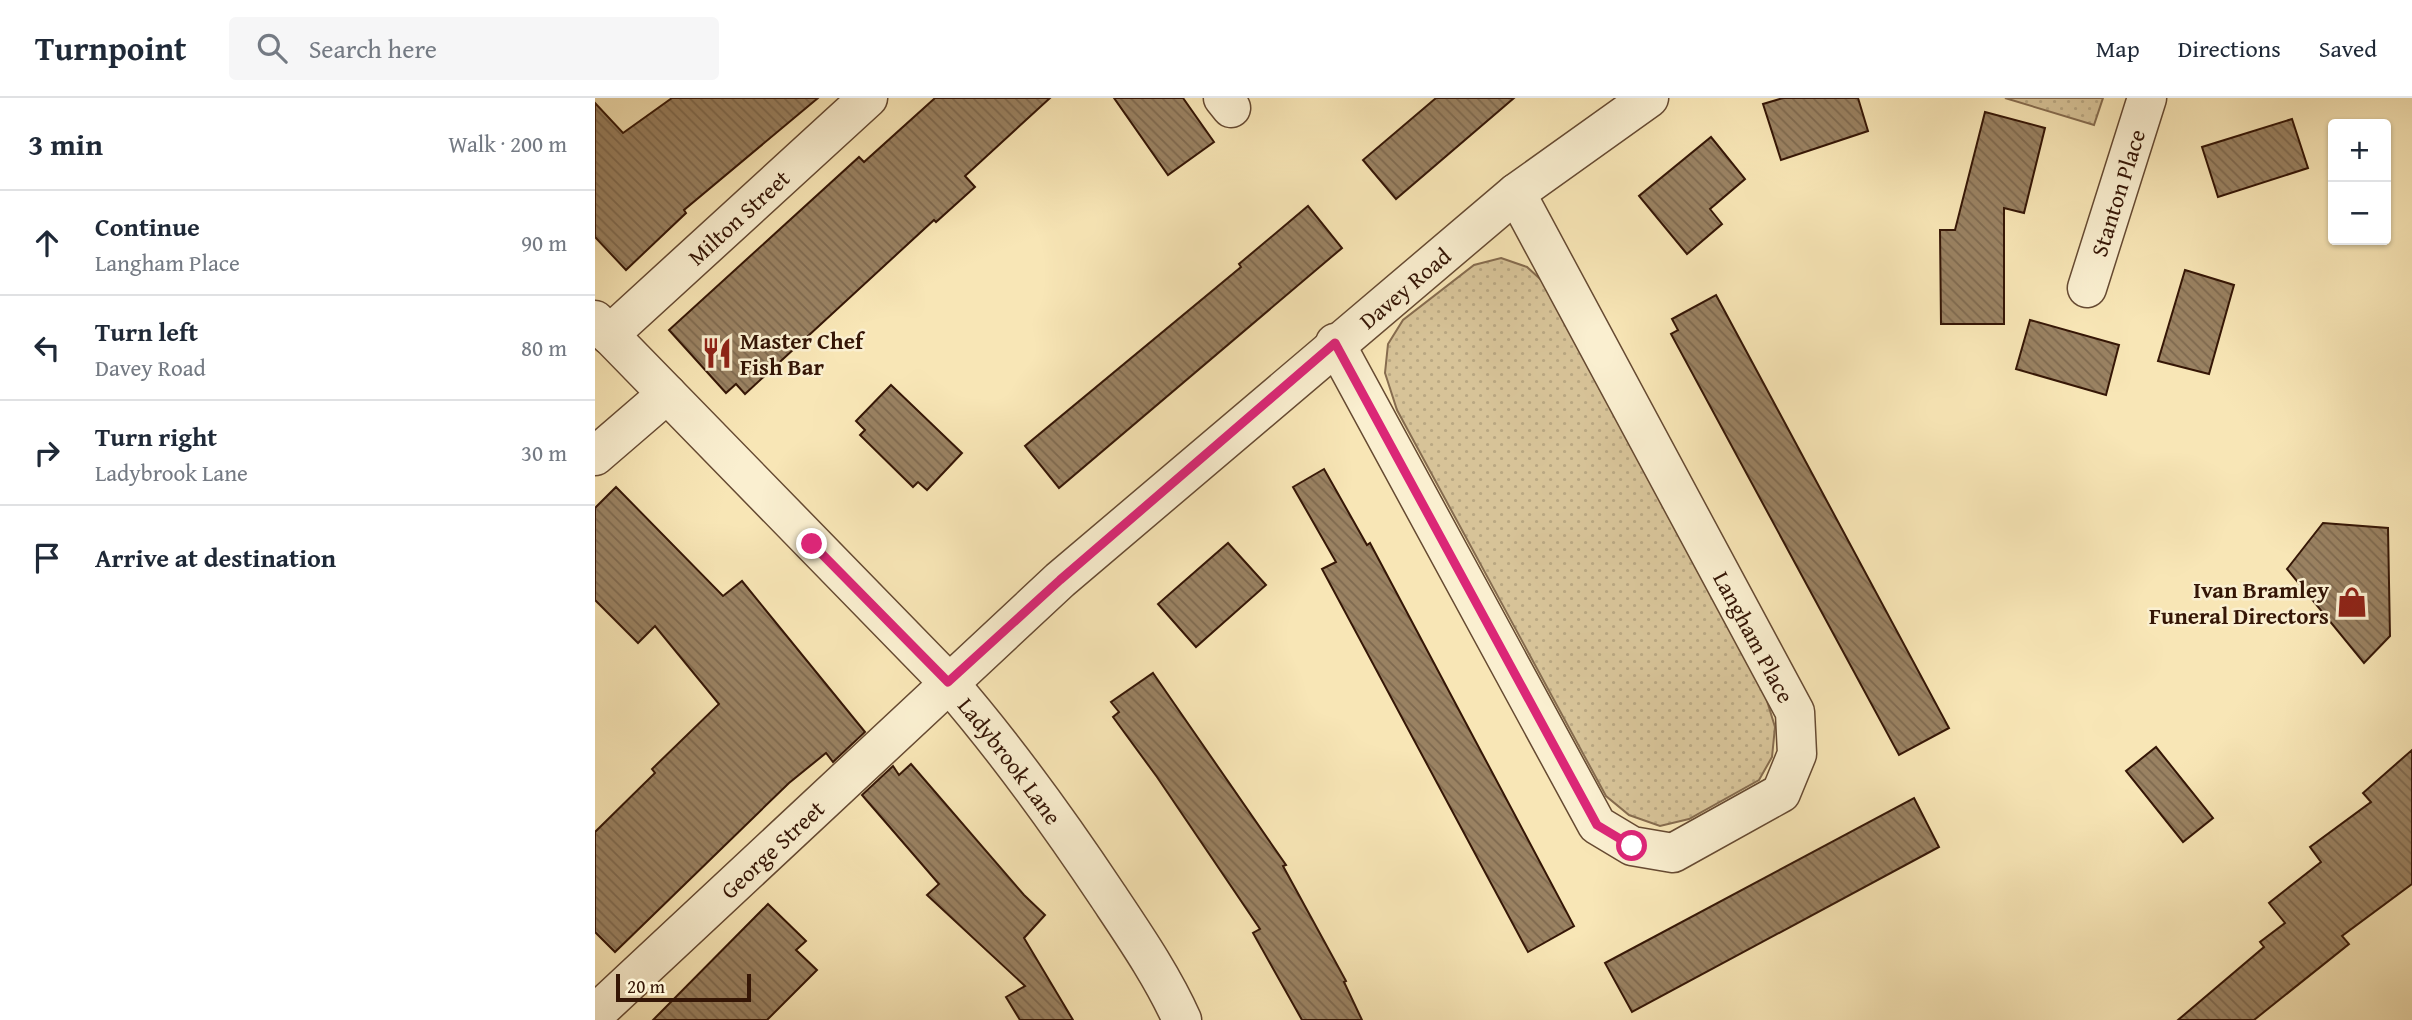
<!DOCTYPE html>
<html lang="en">
<head>
<meta charset="utf-8">
<style>
  body { margin:0; font-family:"Gentium Book Plus",serif; background:#f6f6f7; color:#1f2937 }
  .controls { position:absolute; right:21px; top:21px; display:grid; overflow:hidden; border-radius:7px; box-shadow:0 2px 5px #0004 }
  .controls button { width:63px; height:63px; display:grid; place-items:center; padding:0; border:0; border-bottom:2px solid #e0e1e3; background:#fff; color:#1f2937; font:35px sans-serif }
  .scale { position:absolute; left:21px; bottom:18px; width:135px; box-sizing:border-box; padding-left:7px; border:4px solid #351606; border-top:0; font-size:19px; line-height:24px; white-space:nowrap; color:#351606; -webkit-text-stroke:5px #faefd0; paint-order:stroke }
  .stop { position:absolute; width:21px; height:21px; margin:-16px; border:5px solid #db2777; border-radius:50%; background:#fff }
  .stop.end { background:#db2777; border-color:#fff; box-shadow:0 2px 7px #0008 }
  .list { margin:0; padding:0; list-style:none }
  h2 { display:flex; justify-content:space-between; align-items:center; height:91px; margin:0; padding:0 28px; font-size:30px }
  h2 small { font-size:23px; font-weight:400; color:#747a83 }
  .list li { display:grid; grid-template-columns:46px 1fr auto; gap:21px; align-items:center; box-sizing:border-box; height:105px; padding:0 28px; border-top:2px solid #e0e1e3 }
  .list b { display:block; font-size:26px; white-space:nowrap }
  .list p { margin:0; font-size:23px; white-space:nowrap; color:#747a83 }
  .list em { font-size:23px; font-style:normal; color:#747a83 }
  .icon { flex:none; width:38px; height:38px; fill:none; stroke:currentColor; stroke-width:2; stroke-linecap:round; stroke-linejoin:round }
  .map { position:relative; flex:none; width:1817px; height:922px; overflow:hidden }
  header { display:flex; align-items:center; gap:42px; box-sizing:border-box; height:98px; padding:0 35px; background:#fff; border-bottom:2px solid #e0e1e3 }
  header strong { font-size:33px }
  nav { display:flex; gap:38px; margin-inline-start:auto; font-size:24px }
  .search { width:490px; height:63px; background:#f6f6f7; display:flex; align-items:center; gap:18px; box-sizing:border-box; padding:0 24px; border-radius:7px; color:#747a83; font-size:26px }
  main { display:flex }
  aside { flex:1; background:#fff }
  .map>svg:first-child { display:block }
  .grass { fill:url(#grass-dots); stroke:#866c4f; stroke-width:2 }
  .building { fill:url(#building-back-hatch); stroke:#351606; stroke-width:2 }
  .lines { fill:none; stroke-linecap:round; stroke-linejoin:round }
  .minor-casing { stroke:#664a32; stroke-width:41 }
  .minor { stroke:#faefd0; stroke-width:38 }
  .route { stroke:#db2777; stroke-width:9 }
  .labels { text-anchor:middle; dominant-baseline:central; stroke-width:5; stroke-linejoin:round; paint-order:stroke }
  .street-label { font-size:23px; fill:#351606; stroke:#faefd0 }
  .poi-label { font-size:23px; font-weight:bold; fill:#351606; stroke:#faefd0; text-anchor:start }
</style>
</head>
<body>
<header>
<strong>Turnpoint</strong>
<div class="search"><svg class="icon" aria-label="search" viewBox="0 0 24 24"><circle cx="10" cy="10" r="6"/><path d="M15 15l6 6"/></svg>Search here</div>
<nav><a>Map</a><a>Directions</a><a>Saved</a></nav>
</header>
<main>
<aside>
<h2>3 min<small>Walk · 200 m</small></h2>
<ul class="list">
<li><svg class="icon" aria-label="ahead" viewBox="0 0 24 24"><path d="M12 20V5M6 11l6-6 6 6"/></svg><div><b>Continue</b><p>Langham Place</p></div><em>90 m</em></li>
<li><svg class="icon" aria-label="left" viewBox="0 0 24 24"><path d="M17 20v-9H6M10 6l-5 5 5 5"/></svg><div><b>Turn left</b><p>Davey Road</p></div><em>80 m</em></li>
<li><svg class="icon" aria-label="right" viewBox="0 0 24 24"><path d="M7 20v-9h11M14 6l5 5-5 5"/></svg><div><b>Turn right</b><p>Ladybrook Lane</p></div><em>30 m</em></li>
<li><svg class="icon" aria-label="arrive" viewBox="0 0 24 24"><path d="M6 21V4h12l-3 4 3 4H6"/></svg><div><b>Arrive at destination</b></div></li>
</ul>
</aside>
<div class="map">
<svg width="1817" height="922" viewBox="0 0 1817 922">
  <defs>
    <pattern id="grass-dots" width="8" height="8" patternUnits="userSpaceOnUse" patternTransform="scale(1.75)"><rect width="8" height="8" fill="#d7c398"/><path d="M2 2h.1M6 6h.1" fill="none" stroke="#b9a782" stroke-width="1.8" stroke-linecap="round"/></pattern>
    <pattern id="building-back-hatch" width="6" height="6" patternUnits="userSpaceOnUse" patternTransform="scale(1.75)"><rect width="6" height="6" fill="#9a8262"/><path d="M-1 5l2 2M0 0l6 6M5-1l2 2" fill="none" stroke="#7e694f"/></pattern>
  </defs>
  <rect width="100%" height="100%" fill="#f8e6b6"/>
  <filter id="stains"><feTurbulence type="fractalNoise" baseFrequency=".00286" numOctaves="4"/><feColorMatrix values="0 0 0 0 .2 0 0 0 0 .09 0 0 0 0 .02 0 0 0 .5 -.17"/></filter>
  <radialGradient id="worn" r=".72"><stop offset=".6" stop-color="#630" stop-opacity="0"/><stop offset="1" stop-color="#630" stop-opacity=".3"/></radialGradient>
  <g class="grass">
    <polygon points="1410,0 1508,0 1499,27"/>
    <polygon points="906,160 932,169 955,190 1169,593 1180,629 1177,659 1164,682 1094,721 1065,728 1034,717 1011,698 802,312 790,275 793,246 808,222 879,167"/>
  </g>
  <g class="building">
    <polygon points="77,0 223,0 89,112 91,115 31,172 0,139 0,5 28,35"/>
    <polygon points="340,0 455,0 370,78 380,89 341,124 339,122 150,296 141,286 131,295 74,232 264,59 269,64"/>
    <polygon points="519,0 588,0 619,44 573,77"/>
    <polygon points="841,0 919,0 801,101 768,62"/>
    <polygon points="1188,0 1263,0 1273,33 1186,62 1168,6"/>
    <polygon points="1390,14 1450,30 1429,115 1409,110 1409,226 1346,226 1345,132 1360,132"/>
    <polygon points="1697,21 1713,70 1623,99 1607,49"/>
    <polygon points="1116,39 1150,81 1115,111 1127,126 1092,156 1044,98"/>
    <polygon points="713,108 747,150 464,390 430,348 646,169 644,166"/>
    <polygon points="1590,172 1639,187 1614,276 1563,263"/>
    <polygon points="1121,197 1354,630 1304,657 1076,236 1083,232 1077,221"/>
    <polygon points="1435,222 1524,247 1511,297 1421,271"/>
    <polygon points="296,287 367,355 332,392 323,384 318,389 265,337 270,332 261,323"/>
    <polygon points="729,371 772,447 775,445 979,828 933,854 727,471 741,464 698,389"/>
    <polygon points="21,389 128,498 147,483 270,634 238,664 231,655 194,685 20,854 0,834 0,734 60,675 57,671 124,606 60,528 43,545 0,502 0,410"/>
    <polygon points="1728,425 1793,430 1795,538 1769,565 1692,471"/>
    <polygon points="633,445 671,487 601,549 563,506"/>
    <polygon points="558,575 691,767 688,768 751,883 749,884 767,922 707,922 658,835 665,831 562,679 518,619 524,614 516,604"/>
    <polygon points="1561,649 1618,720 1588,744 1531,673"/>
    <polygon points="1817,652 1817,786 1747,838 1754,846 1659,922 1583,922 1669,849 1665,844 1690,825 1674,805 1726,764 1715,749 1776,704 1768,695"/>
    <polygon points="316,666 429,797 450,817 429,840 478,922 425,922 411,899 430,888 332,797 344,786 267,697 298,668 304,677"/>
    <polygon points="1319,700 1344,749 1037,914 1010,865"/>
    <polygon points="173,806 211,843 201,852 222,872 172,922 58,922"/>
  </g>
  <g class="lines">
    <defs>
      <g id="minor">
        <polyline points="628,0 636,10"/>
        <path id="s1" d="M 1492,190 L 1552,0"/>
        <path id="s2" d="M 0,222 L 353,584 C 412,652 463,723 513,798 C 539,837 568,879 587,922"/>
        <path id="s3" d="M 14,237 L 273,0"/>
        <polyline points="740,245 1002,727 1037,748 1078,755 1186,695 1202,656 1200,614 921,95"/>
        <polyline points="0,358 72,296"/>
        <path id="s4" d="M 0,916 L 465,482 L 921,95 L 1054,0"/>
      </g>
    </defs>
    <use href="#minor" class="minor-casing"/>
    <use href="#minor" class="minor"/>
  </g>
  <g class="lines">
    <polyline class="route" points="217,446 353,584 465,482 740,245 1002,727 1037,748"/>
  </g>
  <defs>
    <symbol id="restaurant-bare" viewBox="-9 -9 18 18"><path d="M-5-6h1v4h1v-4h1v4h1v-4h1v5L-1.5 .5V6h-2V.5L-5-1ZM5-6V6H3V1.5H1.5Q1.5-4 5-6Z" fill="#8f2418" stroke="#faefd0" stroke-width="2.5" paint-order="stroke"/></symbol>
    <symbol id="shop-bare" viewBox="-9 -9 18 18"><path d="M-5-2.5h2.3a2.7 3.5 0 0 1 5.4 0H5L5.5 6h-11ZM-1.5-2.5h3a1.5 2.3 0 0 0-3 0Z" fill="#8f2418" stroke="#faefd0" stroke-width="2.5" paint-order="stroke"/></symbol>
  </defs>
  <g fill-rule="evenodd">
    <use href="#restaurant-bare" x="100" y="233" width="44" height="44"/>
    <use href="#shop-bare" x="1735" y="482" width="44" height="44"/>
  </g>
  <g class="labels">
    <g class="street-label">
      <text stroke="none"><textPath href="#s1" startOffset="100">Stanton Place</textPath></text>
      <text stroke="none"><textPath href="#s3" startOffset="175">Milton Street</textPath></text>
      <text stroke="none"><textPath href="#s4" startOffset="1088">Davey Road</textPath></text>
      <text transform="translate(1159 539) rotate(62)">Langham Place</text>
      <text stroke="none"><textPath href="#s2" startOffset="606">Ladybrook Lane</textPath></text>
      <text stroke="none"><textPath href="#s4" startOffset="242">George Street</textPath></text>
    </g>
    <g class="poi-label">
      <text x="145" y="242">Master Chef<tspan x="145" dy="26">Fish Bar</tspan></text>
      <text x="1734" y="491" text-anchor="end">Ivan Bramley<tspan x="1734" dy="26">Funeral Directors</tspan></text>
    </g>
  </g>
  <rect width="100%" height="100%" filter="url(#stains)"/>
  <rect width="100%" height="100%" fill="url(#worn)"/>
</svg>
<div class="controls">
<button>+</button>
<button>−</button>
</div>
<div class="scale">20 m</div>
<div class="stop" style="left:1037px;top:748px"></div>
<div class="stop end" style="left:217px;top:446px"></div>
</div>
</main>
</body>
</html>
